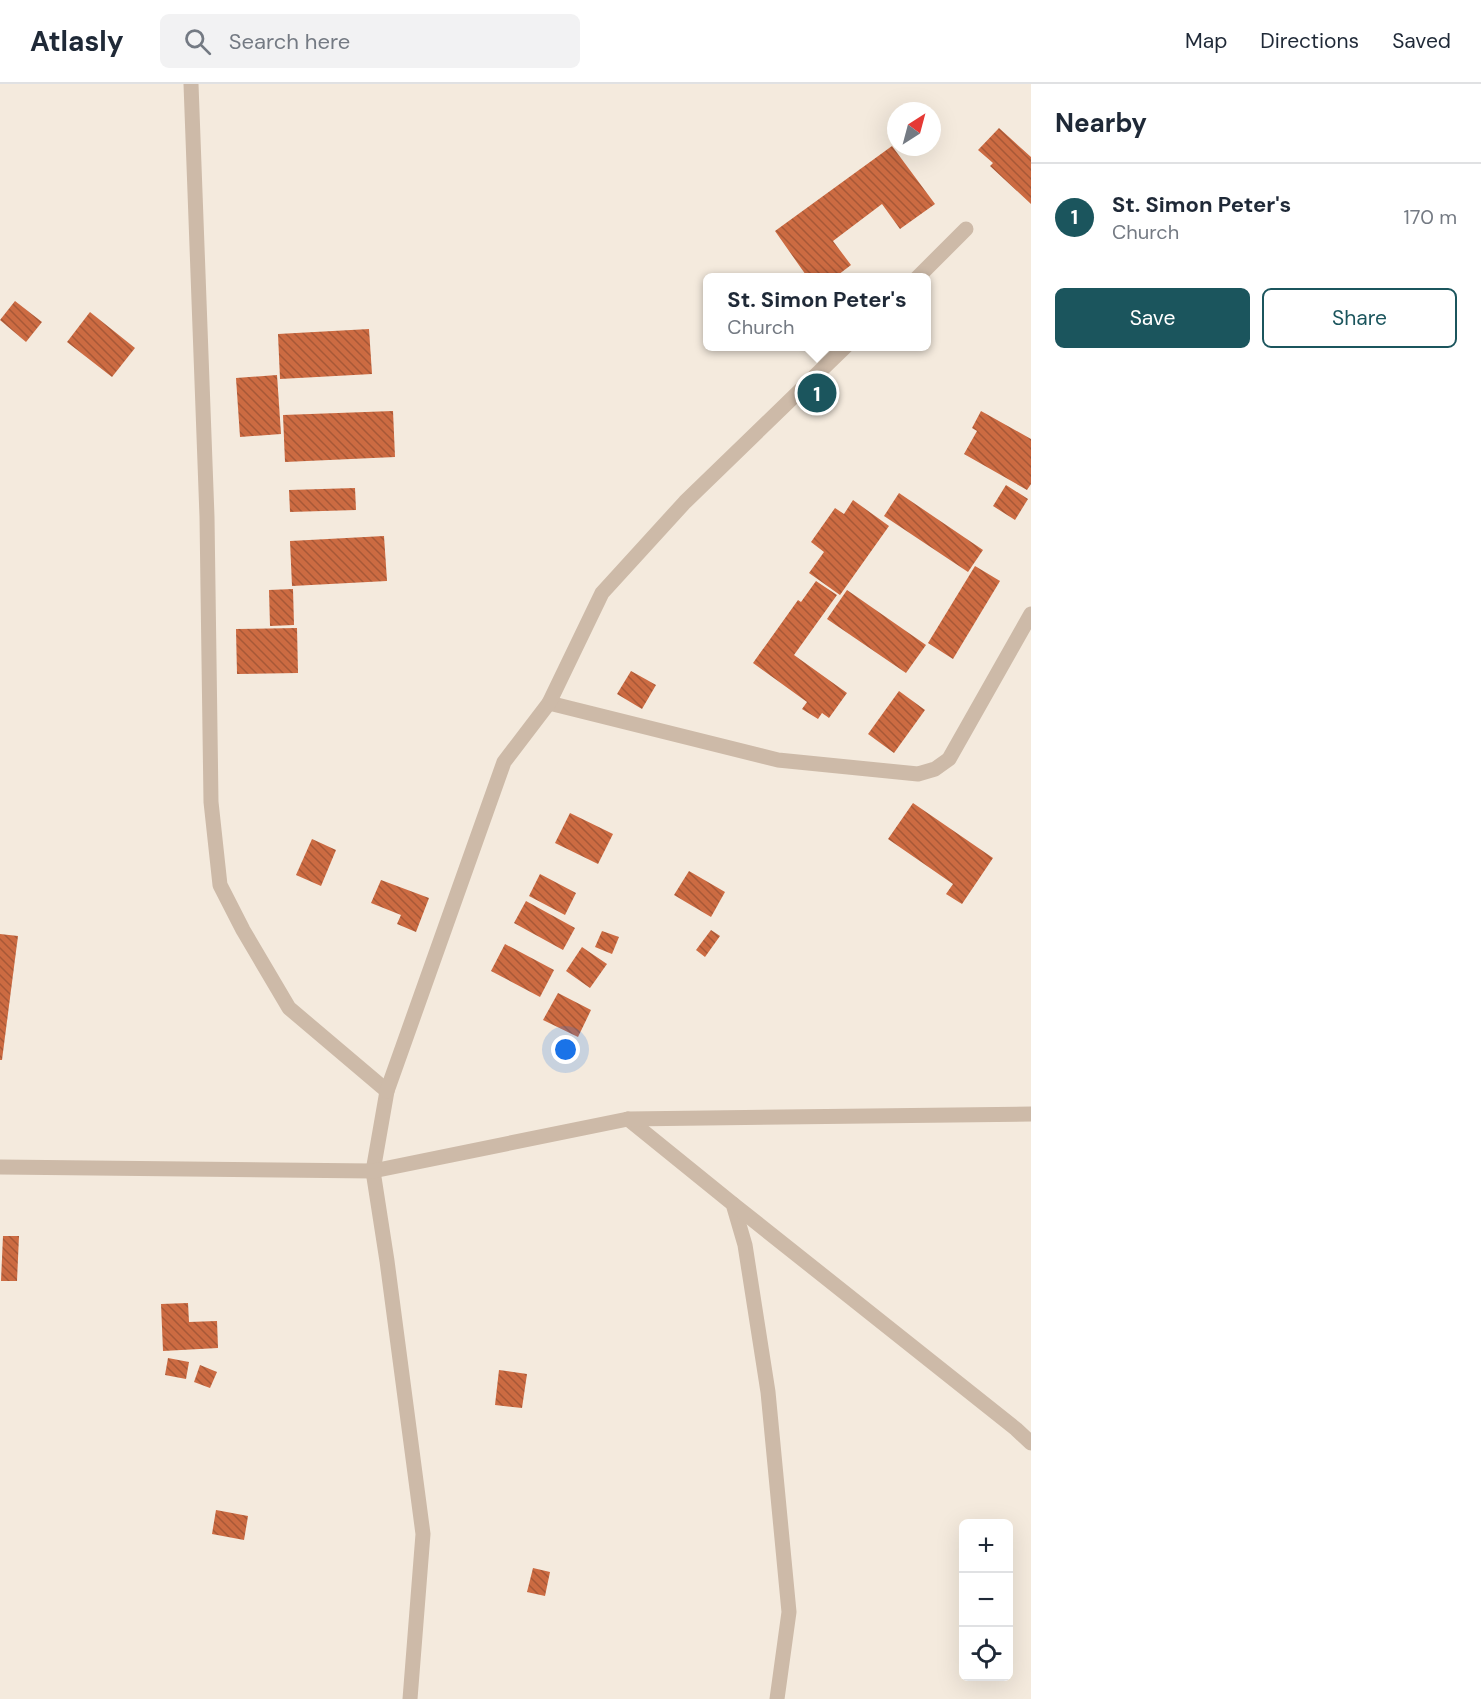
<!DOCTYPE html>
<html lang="en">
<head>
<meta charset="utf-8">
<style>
  body { margin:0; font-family:"DM Sans",sans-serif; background:#f2f2f3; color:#1f2937 }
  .controls { position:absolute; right:18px; bottom:18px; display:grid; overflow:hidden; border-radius:9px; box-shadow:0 6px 24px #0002 }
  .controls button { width:54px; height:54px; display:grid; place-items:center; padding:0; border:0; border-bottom:2px solid #e0e1e3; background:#fff; color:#1f2937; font:30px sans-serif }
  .compass { position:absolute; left:887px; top:18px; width:54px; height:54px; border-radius:50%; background:#fff; box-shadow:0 6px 24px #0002; rotate:36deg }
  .you { position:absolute; left:566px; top:966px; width:21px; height:21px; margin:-15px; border:4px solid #fff; border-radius:50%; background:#1a73e8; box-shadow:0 0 0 9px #1a73e833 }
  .badge { display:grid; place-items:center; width:39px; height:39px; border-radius:50%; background:#1b555d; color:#fff; font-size:20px; font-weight:700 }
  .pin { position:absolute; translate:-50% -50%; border:3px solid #fff; box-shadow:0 2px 6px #0006 }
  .popup { position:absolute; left:703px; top:189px; width:228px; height:78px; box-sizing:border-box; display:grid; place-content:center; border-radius:9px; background:#fff; filter:drop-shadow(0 2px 4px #0005); font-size:20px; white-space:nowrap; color:#747a83 }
  .popup b { font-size:22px; color:#1f2937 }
  .popup::after { content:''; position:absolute; left:50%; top:100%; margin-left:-12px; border:12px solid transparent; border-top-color:#fff }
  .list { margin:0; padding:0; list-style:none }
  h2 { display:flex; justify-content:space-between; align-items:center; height:78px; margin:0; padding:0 24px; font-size:26px }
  h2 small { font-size:20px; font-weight:400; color:#747a83 }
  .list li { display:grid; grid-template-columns:39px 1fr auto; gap:18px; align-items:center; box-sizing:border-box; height:108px; padding:0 24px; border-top:2px solid #e0e1e3 }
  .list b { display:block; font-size:22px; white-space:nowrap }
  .list p { margin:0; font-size:20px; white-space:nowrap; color:#747a83 }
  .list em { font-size:20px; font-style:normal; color:#747a83 }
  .actions { display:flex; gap:12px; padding:18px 24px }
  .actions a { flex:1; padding:14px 0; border:2px solid #1b555d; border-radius:9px; text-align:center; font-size:21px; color:#1b555d }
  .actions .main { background:#1b555d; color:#fff }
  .icon { flex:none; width:33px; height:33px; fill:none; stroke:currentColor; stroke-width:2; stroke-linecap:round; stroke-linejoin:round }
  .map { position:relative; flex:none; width:1031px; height:1615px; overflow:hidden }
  header { display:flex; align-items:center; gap:36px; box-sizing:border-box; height:84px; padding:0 30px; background:#fff; border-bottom:2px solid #e0e1e3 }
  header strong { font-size:28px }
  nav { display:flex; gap:33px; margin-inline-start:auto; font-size:21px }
  .search { width:420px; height:54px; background:#f2f2f3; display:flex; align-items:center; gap:15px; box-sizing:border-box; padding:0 21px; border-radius:9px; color:#747a83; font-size:22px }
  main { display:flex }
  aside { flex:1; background:#fff }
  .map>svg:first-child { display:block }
  .building { fill:url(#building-back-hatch) }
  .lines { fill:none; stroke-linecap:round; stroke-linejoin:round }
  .minor { stroke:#cdbaa8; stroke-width:15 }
  .tertiary { stroke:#cdbaa8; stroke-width:15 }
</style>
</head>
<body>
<header>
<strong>Atlasly</strong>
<div class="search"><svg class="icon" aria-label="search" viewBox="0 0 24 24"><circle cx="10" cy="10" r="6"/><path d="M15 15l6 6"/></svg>Search here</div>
<nav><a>Map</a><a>Directions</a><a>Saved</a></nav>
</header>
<main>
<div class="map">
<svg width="1031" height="1615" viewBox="0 0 1031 1615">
  <defs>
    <pattern id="building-back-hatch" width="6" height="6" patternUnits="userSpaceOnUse" patternTransform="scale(1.5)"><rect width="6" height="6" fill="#cc6b42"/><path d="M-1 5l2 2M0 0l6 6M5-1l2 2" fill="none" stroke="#a75837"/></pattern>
  </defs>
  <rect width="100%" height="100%" fill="#f4eadd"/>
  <g class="building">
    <polygon points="999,44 1031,73 1031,120 990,82 993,79 978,66"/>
    <polygon points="892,62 935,120 900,145 882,120 833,157 851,181 834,194 808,194 775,147"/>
    <polygon points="15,217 42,238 26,258 0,236"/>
    <polygon points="90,228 135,264 112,293 67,258"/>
    <polygon points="369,245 372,290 280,295 278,250"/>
    <polygon points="277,291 281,350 240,353 236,294"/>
    <polygon points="393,327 395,373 285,378 283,331"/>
    <polygon points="981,327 1031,355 1031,400 1027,406 964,370 977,347 972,344"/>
    <polygon points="1006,401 1028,415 1015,436 993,422"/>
    <polygon points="355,404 356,426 290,428 289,406"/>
    <polygon points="899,409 983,466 968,488 884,432"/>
    <polygon points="853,416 889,442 840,511 809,489 824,468 811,458 835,424 844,430"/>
    <polygon points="384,452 387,497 292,502 290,457"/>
    <polygon points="975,482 1000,497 953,575 928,559"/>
    <polygon points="816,497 837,511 794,571 847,609 829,634 822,629 818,635 802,625 807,618 753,579 798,516 801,518"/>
    <polygon points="293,505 294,541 270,542 269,506"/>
    <polygon points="847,506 926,561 906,589 827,535"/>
    <polygon points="297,544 298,589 237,590 236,545"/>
    <polygon points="631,587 656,601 642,625 617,610"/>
    <polygon points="899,607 925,626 894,669 868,650"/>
    <polygon points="913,719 993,774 962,820 946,810 953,800 888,755"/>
    <polygon points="570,729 613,750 598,780 555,759"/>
    <polygon points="312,755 336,766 321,802 296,791"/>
    <polygon points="689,787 725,808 711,833 674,811"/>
    <polygon points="540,790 576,809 565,831 529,812"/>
    <polygon points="381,796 429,814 416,848 397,840 401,831 371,819"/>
    <polygon points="526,817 575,844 563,866 514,839"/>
    <polygon points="711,846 720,852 705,873 696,866"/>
    <polygon points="602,847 619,853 612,870 595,863"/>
    <polygon points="0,850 18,852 2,976 0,976"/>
    <polygon points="505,860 554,886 540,913 491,887"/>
    <polygon points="582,863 607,880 590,904 566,887"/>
    <polygon points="558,909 591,926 578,953 543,936"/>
    <polygon points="3,1152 19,1152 17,1197 1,1197"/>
    <polygon points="188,1219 189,1238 217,1237 218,1264 163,1267 161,1220"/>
    <polygon points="168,1274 189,1278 186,1295 165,1291"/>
    <polygon points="200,1281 217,1288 210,1304 194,1298"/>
    <polygon points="499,1286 527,1290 522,1324 495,1321"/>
    <polygon points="216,1426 248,1432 244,1456 212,1450"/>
    <polygon points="533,1484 550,1488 545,1512 527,1508"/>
  </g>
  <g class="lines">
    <g class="minor">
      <polyline points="191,0 207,433 211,718 220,801 243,846 289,924 387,1007 373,1087 387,1177 423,1450 410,1615"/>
      <polyline points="917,194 966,145"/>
      <polyline points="549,619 778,676 918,690 935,685 949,675 1031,530"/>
      <polyline points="387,1007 504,678 549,619 602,509 685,418 846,262"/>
      <polyline points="628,1035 733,1120 745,1161 768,1308 789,1528 777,1615"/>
      <polyline points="733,1120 1016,1345 1031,1359"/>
    </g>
    <polyline class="tertiary" points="0,1083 373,1087 628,1035 1031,1030"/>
  </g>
</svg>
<div class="controls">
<button>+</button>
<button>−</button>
<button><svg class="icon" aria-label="locate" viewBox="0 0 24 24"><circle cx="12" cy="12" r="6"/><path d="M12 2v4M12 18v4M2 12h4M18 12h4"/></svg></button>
</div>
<svg class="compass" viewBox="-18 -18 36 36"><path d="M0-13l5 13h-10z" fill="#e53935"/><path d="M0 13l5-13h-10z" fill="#747a83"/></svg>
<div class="you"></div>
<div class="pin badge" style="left:817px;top:309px">1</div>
<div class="popup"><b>St. Simon Peter's</b>Church</div>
</div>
<aside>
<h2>Nearby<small></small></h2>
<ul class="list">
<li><span class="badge">1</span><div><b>St. Simon Peter's</b><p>Church</p></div><em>170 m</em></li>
</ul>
<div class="actions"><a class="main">Save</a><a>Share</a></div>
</aside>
</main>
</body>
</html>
